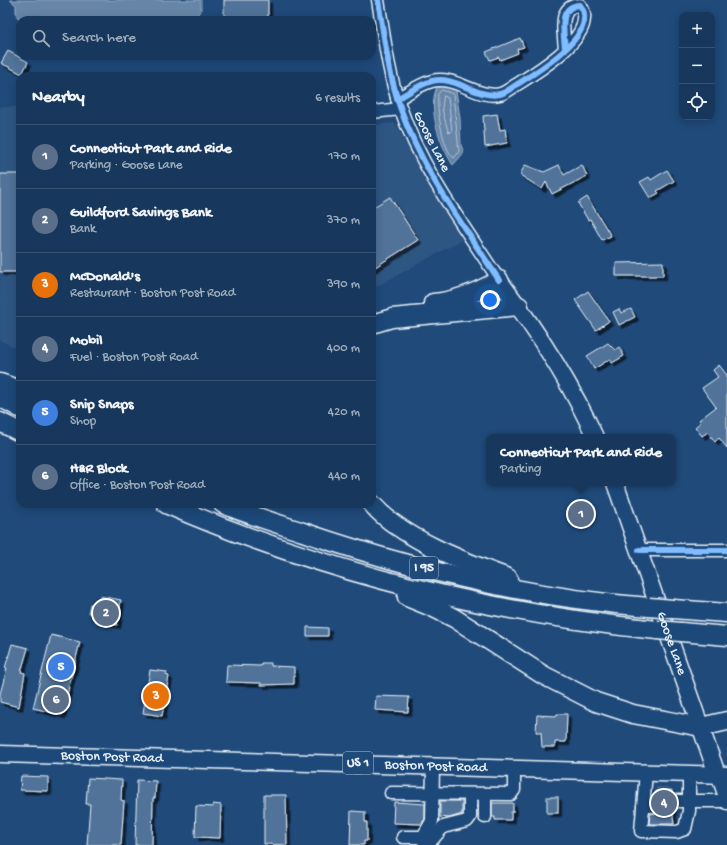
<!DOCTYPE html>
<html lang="en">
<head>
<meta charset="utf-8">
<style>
  body { margin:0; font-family:"Gochi Hand",sans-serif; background:#244365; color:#f1f3f6 }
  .controls { position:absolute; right:12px; top:12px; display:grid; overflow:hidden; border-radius:8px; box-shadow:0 2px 10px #0003 }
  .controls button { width:36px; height:36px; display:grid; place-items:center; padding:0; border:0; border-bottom:1px solid #365272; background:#17385c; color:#f1f3f6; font:20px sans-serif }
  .you { position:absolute; left:490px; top:300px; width:14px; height:14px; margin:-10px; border:3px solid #fff; border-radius:50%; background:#1a73e8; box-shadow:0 0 0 6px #1a73e833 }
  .badge { display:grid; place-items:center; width:26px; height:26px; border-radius:50%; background:#ff9aa2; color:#fff; font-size:13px; font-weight:700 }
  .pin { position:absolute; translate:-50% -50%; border:2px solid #fff; box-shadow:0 1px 4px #0006 }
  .popup { position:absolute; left:486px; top:434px; width:190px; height:52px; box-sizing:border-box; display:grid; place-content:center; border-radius:8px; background:#17385c; filter:drop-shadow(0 1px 3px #0005); font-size:13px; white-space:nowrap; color:#9eacbb }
  .popup b { font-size:15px; color:#f1f3f6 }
  .popup::after { content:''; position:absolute; left:50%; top:100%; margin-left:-8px; border:8px solid transparent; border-top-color:#17385c }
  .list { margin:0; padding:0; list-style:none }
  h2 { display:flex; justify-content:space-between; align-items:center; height:52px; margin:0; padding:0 16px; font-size:17px }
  h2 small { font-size:13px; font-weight:400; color:#9eacbb }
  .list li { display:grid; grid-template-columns:26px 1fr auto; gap:12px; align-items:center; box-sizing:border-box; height:64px; padding:0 16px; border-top:1px solid #365272 }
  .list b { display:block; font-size:15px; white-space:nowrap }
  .list p { margin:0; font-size:13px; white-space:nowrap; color:#9eacbb }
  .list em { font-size:13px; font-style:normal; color:#9eacbb }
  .icon { flex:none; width:22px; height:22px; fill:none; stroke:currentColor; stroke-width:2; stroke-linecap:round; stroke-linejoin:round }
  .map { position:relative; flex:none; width:727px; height:845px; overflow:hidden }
  .search { position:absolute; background:#17385c; box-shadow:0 2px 10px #0003; left:16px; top:16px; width:360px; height:44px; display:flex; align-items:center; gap:10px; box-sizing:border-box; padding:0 14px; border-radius:12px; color:#9eacbb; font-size:15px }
  .panel { position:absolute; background:#17385c; box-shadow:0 2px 10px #0003; left:16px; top:72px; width:360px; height:436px; border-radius:12px }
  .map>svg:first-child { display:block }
  .built { fill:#2e5683 }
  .water { fill:#6685a7; stroke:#9ab0c7 }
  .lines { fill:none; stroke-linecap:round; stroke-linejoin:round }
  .shore { stroke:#b4c6d8; stroke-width:1 }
  .building { fill:#517399; stroke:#e8f1f8; filter:url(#shadow) }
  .minor-tunnel { stroke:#3d638d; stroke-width:12; stroke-dasharray:12 6; stroke-linecap:butt }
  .minor-casing { stroke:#e8f1f8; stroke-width:15 }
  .major-casing { stroke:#e8f1f8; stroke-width:19 }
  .highway-casing { stroke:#e8f1f8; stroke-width:21 }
  .minor { stroke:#1f4a7a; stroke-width:12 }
  .major { stroke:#1f4a7a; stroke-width:16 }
  .highway { stroke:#1f4a7a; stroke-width:18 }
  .highway-bridge-casing { stroke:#e8f1f8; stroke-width:21; stroke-linecap:butt }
  .highway-bridge { stroke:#1f4a7a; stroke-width:18 }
  .cycleway-casing { stroke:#1f4a7a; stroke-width:8 }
  .cycleway { stroke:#80bcff; stroke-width:6 }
  .labels { text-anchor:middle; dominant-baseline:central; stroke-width:3.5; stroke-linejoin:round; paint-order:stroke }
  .shield { fill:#1f4a7a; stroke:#acbfd2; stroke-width:1 }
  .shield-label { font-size:13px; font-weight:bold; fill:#e8f1f8 }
  .street-label { font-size:14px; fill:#e8f1f8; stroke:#1f4a7a }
</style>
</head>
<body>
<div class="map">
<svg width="727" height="845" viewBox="0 0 727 845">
  <defs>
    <filter id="shadow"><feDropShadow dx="3.5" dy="3.5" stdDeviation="0" flood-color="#0009"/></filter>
  </defs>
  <rect width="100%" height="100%" fill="#1f4a7a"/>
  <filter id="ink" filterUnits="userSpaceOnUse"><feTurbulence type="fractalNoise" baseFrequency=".025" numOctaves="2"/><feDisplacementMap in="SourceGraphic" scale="8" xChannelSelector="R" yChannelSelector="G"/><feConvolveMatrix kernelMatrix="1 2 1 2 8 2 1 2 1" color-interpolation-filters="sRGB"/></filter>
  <g filter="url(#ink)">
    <g class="built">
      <polygon points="0,107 20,107 20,351 0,340"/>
      <polygon points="395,123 462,240 372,289 372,125"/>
    </g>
    <g class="water">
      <polygon points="10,0 201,0 201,10 193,20 20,21 16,13 16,5"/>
      <path d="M 438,85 L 456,90 L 460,118 L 461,145 L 464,153 L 453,165 C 440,146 426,106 438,85 Z"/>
    </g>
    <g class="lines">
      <g class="shore">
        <path d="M 442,90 L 453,94 L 459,152 L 454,158 C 443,151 436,107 438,94 Z"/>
        <polygon points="444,96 448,98 452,131 450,133 448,131 442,109"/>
      </g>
    </g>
    <g class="building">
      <rect x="224" y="0" width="44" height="20"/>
      <polygon points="520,38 524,47 517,49 518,53 500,60 499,57 490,60 486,52"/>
      <polygon points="8,51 28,62 22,74 1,63"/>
      <polygon points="497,114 500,130 505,129 507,143 485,147 483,116"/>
      <polygon points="525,165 544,172 559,165 564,175 582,165 587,176 552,194 546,182 542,189 520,175"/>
      <polygon points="667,170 674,181 657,191 659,193 650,198 640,182 649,177 651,180"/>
      <rect x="0" y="174" width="20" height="98"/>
      <polygon points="390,197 418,240 372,269 372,208"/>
      <polygon points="587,197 611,236 602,240 590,219 588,220 578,203"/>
      <polygon points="663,262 663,276 616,276 616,263"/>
      <polygon points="588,291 609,321 596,330 575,300"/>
      <polygon points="619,309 621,313 631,309 635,317 619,325 613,312"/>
      <polygon points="608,343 615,350 619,347 624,356 612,363 610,359 594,369 587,356"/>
      <polygon points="719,365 727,375 727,448 719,438 715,442 708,432 702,436 695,427 701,422 699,420 716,407 702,388 718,377 713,370"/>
      <polygon points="100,596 121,600 117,625 95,621 97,614 88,613 90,604 98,605"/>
      <polygon points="307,627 328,628 328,636 307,636"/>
      <polygon points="51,635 80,642 62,715 33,708"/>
      <polygon points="12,644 28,648 21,672 25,673 19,707 0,702 0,694 7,668 5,668"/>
      <polygon points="261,663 271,663 271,666 294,667 294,684 261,685 261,683 226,682 227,665 261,666"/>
      <polygon points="150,670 167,672 166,675 169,676 162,716 143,713"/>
      <polygon points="376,696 409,697 408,712 375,710"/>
      <polygon points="557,714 567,714 566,742 555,742 555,747 542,747 541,732 536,732 537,715 556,716"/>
      <polygon points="21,776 48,777 48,791 20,790"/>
      <polygon points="88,778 122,780 121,800 124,801 121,845 87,845 90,804 86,804"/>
      <polygon points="137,780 156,781 155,798 153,798 152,845 135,845"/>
      <polygon points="656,790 672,790 672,794 666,797 665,801 666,805 672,808 674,824 649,824 650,814 658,813 662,806 661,802 655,799"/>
      <polygon points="264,795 286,795 287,845 264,844"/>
      <rect x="547" y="797" width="11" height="16"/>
      <polygon points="440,801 462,801 462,814 449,818 440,817"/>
      <polygon points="394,802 425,804 425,819 421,824 393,823"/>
      <polygon points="492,803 513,803 513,812 511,812 511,820 495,820 495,817 492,817"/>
      <polygon points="213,804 221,805 220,838 195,837 196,806 213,807"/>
      <polygon points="351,811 365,812 365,822 367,822 367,841 364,841 364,845 350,845"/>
    </g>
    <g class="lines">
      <g class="minor-tunnel">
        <polyline points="656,793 672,793"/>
        <polyline points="655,806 672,807"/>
      </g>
      <defs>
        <g id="minor">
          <path d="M 378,0 C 384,36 388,72 400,107 C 421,169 463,225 499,280"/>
          <path d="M 397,99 C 408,93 420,84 432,81 C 456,75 477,99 500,94 C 505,93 511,88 516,85 C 535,73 583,44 584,19 C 585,13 583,9 580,5 C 557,6 564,32 565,49"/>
          <polyline points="372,112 401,109"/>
          <polyline points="639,550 727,550"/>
          <polyline points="646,772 641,831 677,832 685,829 689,811 689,773"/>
          <polyline points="717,774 727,803"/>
          <polyline points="391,793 511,794 514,790 514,768"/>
          <polyline points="672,801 726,801"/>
          <polyline points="643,806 655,806"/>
          <polyline points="485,817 485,795"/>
          <polyline points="403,837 423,837"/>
          <polyline points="423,837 424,842 430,842 443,827 467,821 470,817 470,795"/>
          <polyline points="423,837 432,821 433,766"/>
        </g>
        <g id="major">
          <path d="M 499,280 C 536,330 570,381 595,437"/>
          <path id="s1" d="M 615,483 L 717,774"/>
          <path id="s2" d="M 0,754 L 727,775"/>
        </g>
        <g id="highway">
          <path d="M 433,303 C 457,301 478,292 499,280"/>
          <polyline points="372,324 392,318 519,306"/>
          <polyline points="0,383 20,390"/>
          <polyline points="0,397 20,408"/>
          <polyline points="0,422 20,432"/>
          <path d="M 166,504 C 323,572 487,613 657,630"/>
          <path d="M 223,504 C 249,515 276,523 303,532 C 414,570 532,598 649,607"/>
          <path d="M 372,504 C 402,539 465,562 508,578"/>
          <polyline points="407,597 434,608 454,618 543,675 596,702 633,714 701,727 727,721"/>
          <polyline points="673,609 727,613"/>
          <polyline points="681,632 727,636"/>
        </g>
      </defs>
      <use href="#minor" class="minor-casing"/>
      <use href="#major" class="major-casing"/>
      <use href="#highway" class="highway-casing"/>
      <use href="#minor" class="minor"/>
      <use href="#major" class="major"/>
      <use href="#highway" class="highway"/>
      <defs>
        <g id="highway-bridge">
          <polyline points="649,607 673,609"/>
          <polyline points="657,630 681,632"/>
        </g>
      </defs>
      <use href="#highway-bridge" class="highway-bridge-casing"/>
      <use href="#highway-bridge" class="highway-bridge"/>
      <defs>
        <g id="cycleway">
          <path d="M 378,0 C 384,36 388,72 400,107 C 421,169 463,225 499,280"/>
          <path d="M 397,99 C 408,93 420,84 432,81 C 456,75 477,99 500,94 C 505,93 511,88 516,85 C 535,73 583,44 584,19 C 585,13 583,9 580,5 C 557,6 564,32 565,49"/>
          <polyline points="639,550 727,550"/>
        </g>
      </defs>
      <use href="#cycleway" class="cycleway-casing"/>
      <use href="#cycleway" class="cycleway"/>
    </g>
  </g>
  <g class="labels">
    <g class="shield">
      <rect x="410" y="557" width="28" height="22" rx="3"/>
      <rect x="343" y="752" width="30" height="22" rx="3"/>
    </g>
    <g class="shield-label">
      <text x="424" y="568">I 95</text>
      <text x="358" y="763">US 1</text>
    </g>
    <g class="street-label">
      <text transform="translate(431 142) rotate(63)">Goose Lane</text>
      <text stroke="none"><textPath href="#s1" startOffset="170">Goose Lane</textPath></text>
      <text stroke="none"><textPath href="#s2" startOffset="112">Boston Post Road</textPath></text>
      <text stroke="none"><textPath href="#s2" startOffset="436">Boston Post Road</textPath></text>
    </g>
  </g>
</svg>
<div class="controls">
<button>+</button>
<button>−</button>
<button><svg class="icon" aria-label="locate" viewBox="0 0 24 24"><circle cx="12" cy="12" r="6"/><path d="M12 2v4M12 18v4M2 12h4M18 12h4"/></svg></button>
</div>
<div class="you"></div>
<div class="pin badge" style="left:581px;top:514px;background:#5c6f8a">1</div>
<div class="popup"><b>Connecticut Park and Ride</b>Parking</div>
<div class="pin badge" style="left:106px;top:613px;background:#5c6f8a">2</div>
<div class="pin badge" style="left:156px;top:696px;background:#e8710a">3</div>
<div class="pin badge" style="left:664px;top:803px;background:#5c6f8a">4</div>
<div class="pin badge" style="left:61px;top:667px;background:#3f7fe0">5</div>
<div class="pin badge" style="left:56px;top:700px;background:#5c6f8a">6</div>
<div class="search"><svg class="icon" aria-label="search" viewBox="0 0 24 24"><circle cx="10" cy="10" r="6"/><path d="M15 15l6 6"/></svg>Search here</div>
<section class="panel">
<h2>Nearby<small>6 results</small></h2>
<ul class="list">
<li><span class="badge" style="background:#5c6f8a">1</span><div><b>Connecticut Park and Ride</b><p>Parking · Goose Lane</p></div><em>170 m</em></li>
<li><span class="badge" style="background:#5c6f8a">2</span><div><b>Guildford Savings Bank</b><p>Bank</p></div><em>370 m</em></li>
<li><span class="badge" style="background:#e8710a">3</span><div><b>McDonald's</b><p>Restaurant · Boston Post Road</p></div><em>390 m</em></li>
<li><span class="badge" style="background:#5c6f8a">4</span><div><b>Mobil</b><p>Fuel · Boston Post Road</p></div><em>400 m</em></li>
<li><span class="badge" style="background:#3f7fe0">5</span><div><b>Snip Snaps</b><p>Shop</p></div><em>420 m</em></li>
<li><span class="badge" style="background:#5c6f8a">6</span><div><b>H&amp;R Block</b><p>Office · Boston Post Road</p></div><em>440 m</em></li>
</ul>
</section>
</div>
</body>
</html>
